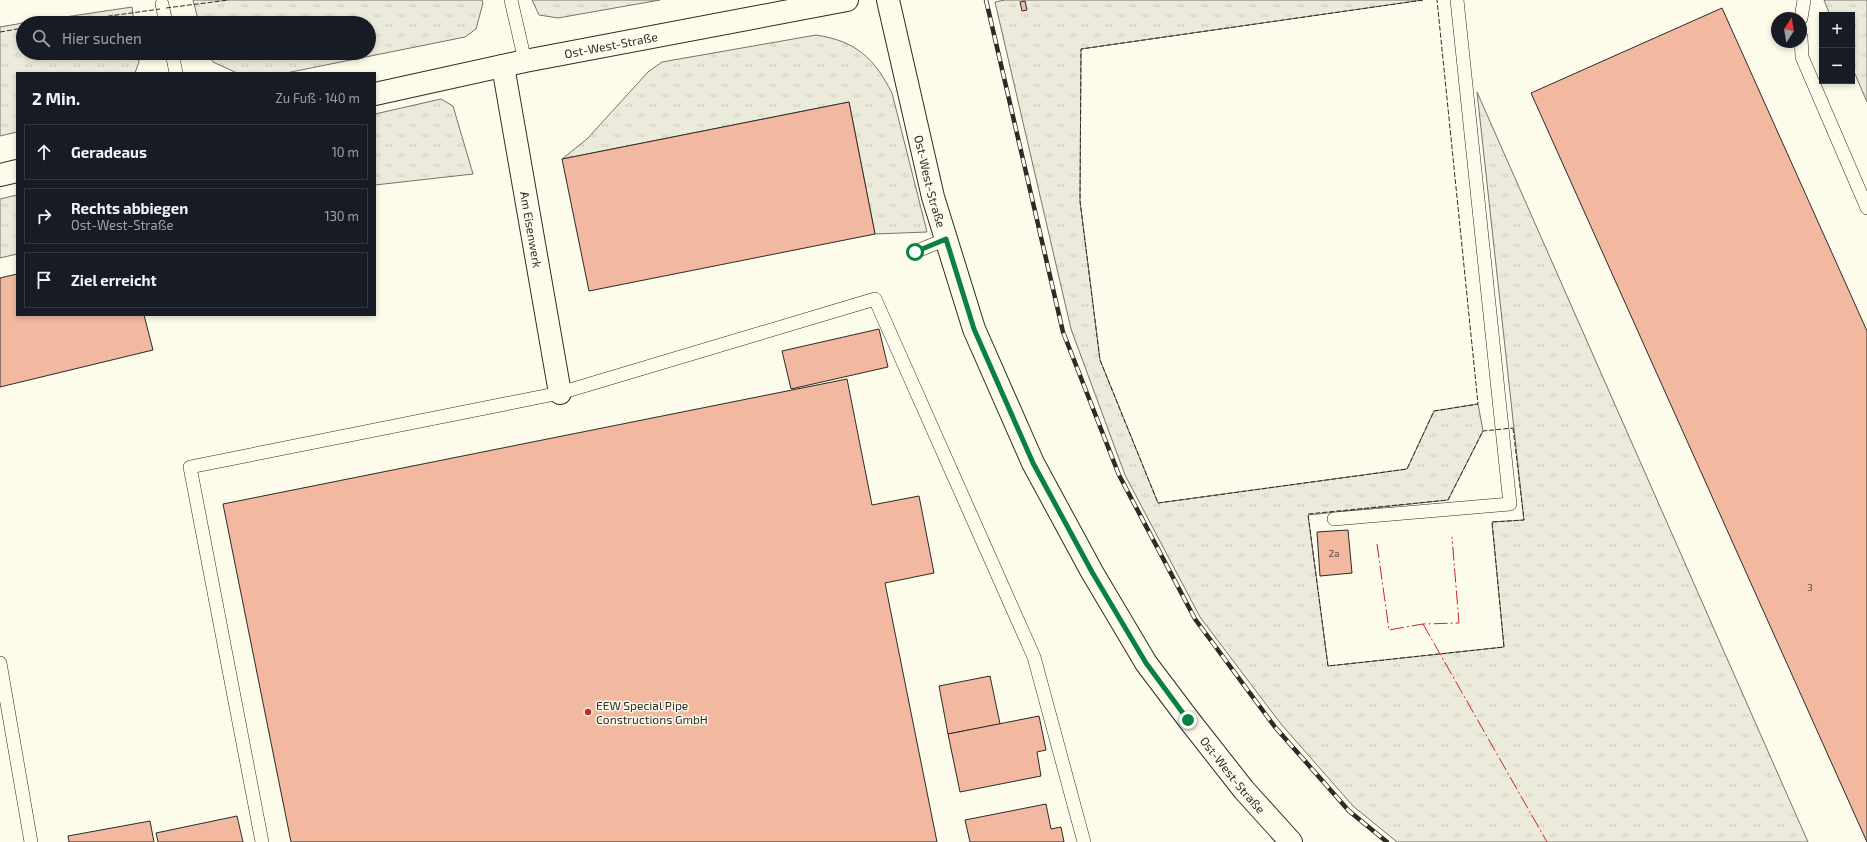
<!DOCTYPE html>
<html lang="de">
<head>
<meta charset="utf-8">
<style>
  body { margin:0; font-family:"Exo 2",sans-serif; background:#20242c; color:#f1f3f6 }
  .controls { position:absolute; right:12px; top:12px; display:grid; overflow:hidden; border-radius:0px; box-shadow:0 2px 6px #0003 }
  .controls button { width:36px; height:36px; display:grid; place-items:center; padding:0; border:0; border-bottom:1px solid #363941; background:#171b24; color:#f1f3f6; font:20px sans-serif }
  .compass { position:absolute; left:1771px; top:12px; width:36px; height:36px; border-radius:50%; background:#171b24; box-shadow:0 2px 6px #0003; rotate:12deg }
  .stop { position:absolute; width:12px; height:12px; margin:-9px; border:3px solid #0b8043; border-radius:50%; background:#fff }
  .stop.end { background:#0b8043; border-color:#fff; box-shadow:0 1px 4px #0008 }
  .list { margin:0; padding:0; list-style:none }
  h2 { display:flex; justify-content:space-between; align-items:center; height:52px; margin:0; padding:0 16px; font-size:17px }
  h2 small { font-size:13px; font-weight:400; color:#9ea1a6 }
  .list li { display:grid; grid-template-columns:26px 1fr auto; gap:12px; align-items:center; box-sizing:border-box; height:56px; margin:0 8px 8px; padding:0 8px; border:1px solid #363941; border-radius:0px }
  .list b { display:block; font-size:15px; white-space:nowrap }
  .list p { margin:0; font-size:13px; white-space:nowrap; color:#9ea1a6 }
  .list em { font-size:13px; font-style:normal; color:#9ea1a6 }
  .icon { flex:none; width:22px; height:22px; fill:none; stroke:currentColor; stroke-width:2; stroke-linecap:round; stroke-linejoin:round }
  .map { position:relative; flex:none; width:1867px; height:842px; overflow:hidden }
  .search { position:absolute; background:#171b24; box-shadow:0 2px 6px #0003; left:16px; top:16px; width:360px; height:44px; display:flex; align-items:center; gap:10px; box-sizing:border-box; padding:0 14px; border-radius:22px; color:#9ea1a6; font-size:15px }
  .panel { position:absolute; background:#171b24; box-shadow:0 2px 6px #0003; left:16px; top:72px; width:360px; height:244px; border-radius:0px }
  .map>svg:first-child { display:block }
  .grass { fill:url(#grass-tufts); stroke:#74746e }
  .building { fill:#f2b8a0; stroke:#2b2b2b }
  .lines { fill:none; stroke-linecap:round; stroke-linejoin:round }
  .service-casing { stroke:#2b2b2b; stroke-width:14 }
  .minor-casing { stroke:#2b2b2b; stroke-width:24 }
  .service { stroke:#fdfbea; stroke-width:13 }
  .minor { stroke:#fdfbea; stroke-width:22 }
  .rail-casing { stroke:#2b2b2b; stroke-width:4.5 }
  .rail { stroke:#fdfbea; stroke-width:3; stroke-dasharray:9; stroke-linecap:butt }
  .fence { stroke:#2b2b2b; stroke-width:1; stroke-dasharray:5 2; stroke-linecap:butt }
  .power { stroke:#c62828; stroke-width:1; stroke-dasharray:14 3 2 3; stroke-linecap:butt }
  .route { stroke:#0b8043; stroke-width:5 }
  .poi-dot { fill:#c62828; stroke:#fdfbea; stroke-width:1.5 }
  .labels { text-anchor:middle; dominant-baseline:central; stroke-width:3; stroke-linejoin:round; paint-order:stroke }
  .number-label { font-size:10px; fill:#5d4e48 }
  .street-label { font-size:12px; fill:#2b2b2b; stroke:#fdfbea }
  .poi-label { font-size:12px; fill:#2b2b2b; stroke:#fdfbea; text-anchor:start }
</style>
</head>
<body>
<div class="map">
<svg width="1867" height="842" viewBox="0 0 1867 842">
  <defs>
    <pattern id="grass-tufts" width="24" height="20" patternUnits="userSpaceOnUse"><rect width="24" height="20" fill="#ecebdb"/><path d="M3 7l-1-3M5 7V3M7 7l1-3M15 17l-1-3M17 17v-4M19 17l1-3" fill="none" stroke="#cbcabc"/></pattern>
  </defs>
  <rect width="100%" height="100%" fill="#fdfbea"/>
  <g class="grass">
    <polygon points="193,0 482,0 483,3 476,29 465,37 286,73 237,73 213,62 207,53 369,53 369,23 199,23"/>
    <polygon points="532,0 660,0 558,18 539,15"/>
    <polygon points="1005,0 1423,0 1081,49 1080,201 1100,360 1158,503 1407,469 1434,411 1478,404 1483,431 1448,500 1308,515 1328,666 1504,647 1492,522 1524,520 1477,92 1808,842 1397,842 1353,806 1281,724 1200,617 1125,475 1071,329 995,2"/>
    <polygon points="1824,0 1867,0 1867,102 1852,67 1852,15 1830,15"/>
    <polygon points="132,7 134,23 25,23"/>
    <polygon points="23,23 23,53 138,53 139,62 135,73 17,73 17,132 0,136 0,27"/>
    <path d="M 816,35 C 856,41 874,58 892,93 L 927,232 L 875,234 L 849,102 L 562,159 L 587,139 L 648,72 L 662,62 Z"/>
    <polygon points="441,99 453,106 473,174 375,185 375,114"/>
    <polygon points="17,195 17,254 0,258 0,199"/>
  </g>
  <g class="building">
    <polygon points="1025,1 1027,10 1022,11 1020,2"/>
    <polygon points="1722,8 1867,331 1867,842 1531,93"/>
    <polygon points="849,102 875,234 589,291 562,159"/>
    <polygon points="17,274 17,315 144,315 153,350 0,387 0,278"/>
    <polygon points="879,329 888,367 791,389 782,351"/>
    <polygon points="847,379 872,505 919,496 934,573 885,583 937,842 291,842 223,504"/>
    <polygon points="1348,530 1352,573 1320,576 1317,532"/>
    <polygon points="990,676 1000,724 948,734 939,686"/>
    <polygon points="1039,716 1046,750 1037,752 1041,776 960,792 948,734"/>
    <polygon points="1046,804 1051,829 1061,827 1064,842 970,842 965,820"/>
    <polygon points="237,816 243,842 158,842 156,833"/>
    <polygon points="150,821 154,842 69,842 68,836"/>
  </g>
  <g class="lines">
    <defs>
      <g id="service">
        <polyline points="511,0 525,61"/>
        <polyline points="162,4 166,23"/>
        <polyline points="1801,18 1804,0"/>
        <polyline points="1801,37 1802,57 1867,208"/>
        <polyline points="172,53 176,73"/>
        <polyline points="915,252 946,239"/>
        <polyline points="1334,519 1510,504 1457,0"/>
        <polyline points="0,663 31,842"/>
        <polyline points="262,842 190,467 560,393 875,299 1034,657 1084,842"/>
      </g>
      <g id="minor">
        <path id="s1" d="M 888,0 L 933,197 L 974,329 L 1033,463 L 1092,572 L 1146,663 L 1189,720 L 1244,790 L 1291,842"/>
        <path id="s2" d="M 503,66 L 560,393"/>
        <path id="s3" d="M 375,94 L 525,61 L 847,0"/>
        <polyline points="0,175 17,171"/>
      </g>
    </defs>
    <use href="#service" class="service-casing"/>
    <use href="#minor" class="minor-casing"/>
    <use href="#service" class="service"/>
    <use href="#minor" class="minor"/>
    <defs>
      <polyline id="rail" points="986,0 1063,332 1119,475 1195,619 1275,727 1349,811 1387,842"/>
    </defs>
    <use href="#rail" class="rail-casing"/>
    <use href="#rail" class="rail"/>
    <g class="fence">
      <polyline points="1423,0 1081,49 1080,201 1100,360 1158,503 1407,469 1434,411 1478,404 1437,0"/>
      <polyline points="166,8 229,0"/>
      <polyline points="59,23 160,9"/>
      <polyline points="0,32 23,28"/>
      <polygon points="1513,428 1524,520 1492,522 1504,647 1328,666 1308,514 1448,500 1483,431"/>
    </g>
    <g class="power">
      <polyline points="1377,544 1389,630 1423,624 1459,623 1452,537"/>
      <polyline points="1423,624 1547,842"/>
    </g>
  </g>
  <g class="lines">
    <polyline class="route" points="915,252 946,239 974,329 1033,463 1092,572 1146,663 1188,720"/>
  </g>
  <circle class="poi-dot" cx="588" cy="712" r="4"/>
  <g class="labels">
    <g class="number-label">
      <text x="1334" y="553">2a</text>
      <text x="1810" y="587">3</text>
    </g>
    <g class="street-label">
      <text stroke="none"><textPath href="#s3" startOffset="241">Ost-West-Straße</textPath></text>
      <text stroke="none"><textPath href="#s1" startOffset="186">Ost-West-Straße</textPath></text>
      <text stroke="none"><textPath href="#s2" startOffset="166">Am Eisenwerk</textPath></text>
      <text stroke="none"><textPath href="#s1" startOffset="858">Ost-West-Straße</textPath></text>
    </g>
    <g class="poi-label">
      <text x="596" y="705">EEW Special Pipe<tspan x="596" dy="14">Constructions GmbH</tspan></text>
    </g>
  </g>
</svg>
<div class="controls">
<button>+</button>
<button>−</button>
</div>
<svg class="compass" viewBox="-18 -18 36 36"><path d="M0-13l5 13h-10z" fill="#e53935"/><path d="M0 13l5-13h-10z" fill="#9ea1a6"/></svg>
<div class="stop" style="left:915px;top:252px"></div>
<div class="stop end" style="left:1188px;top:720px"></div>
<div class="search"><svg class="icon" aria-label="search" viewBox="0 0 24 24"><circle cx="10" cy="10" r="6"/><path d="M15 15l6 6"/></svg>Hier suchen</div>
<section class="panel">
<h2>2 Min.<small>Zu Fuß · 140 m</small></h2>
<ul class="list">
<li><svg class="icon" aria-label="ahead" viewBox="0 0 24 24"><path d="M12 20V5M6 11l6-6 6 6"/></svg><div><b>Geradeaus</b></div><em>10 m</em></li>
<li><svg class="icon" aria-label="right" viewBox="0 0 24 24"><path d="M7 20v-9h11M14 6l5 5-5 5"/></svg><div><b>Rechts abbiegen</b><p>Ost-West-Straße</p></div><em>130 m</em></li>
<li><svg class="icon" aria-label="arrive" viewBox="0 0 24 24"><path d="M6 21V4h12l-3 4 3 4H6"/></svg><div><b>Ziel erreicht</b></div></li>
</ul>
</section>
</div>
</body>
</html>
